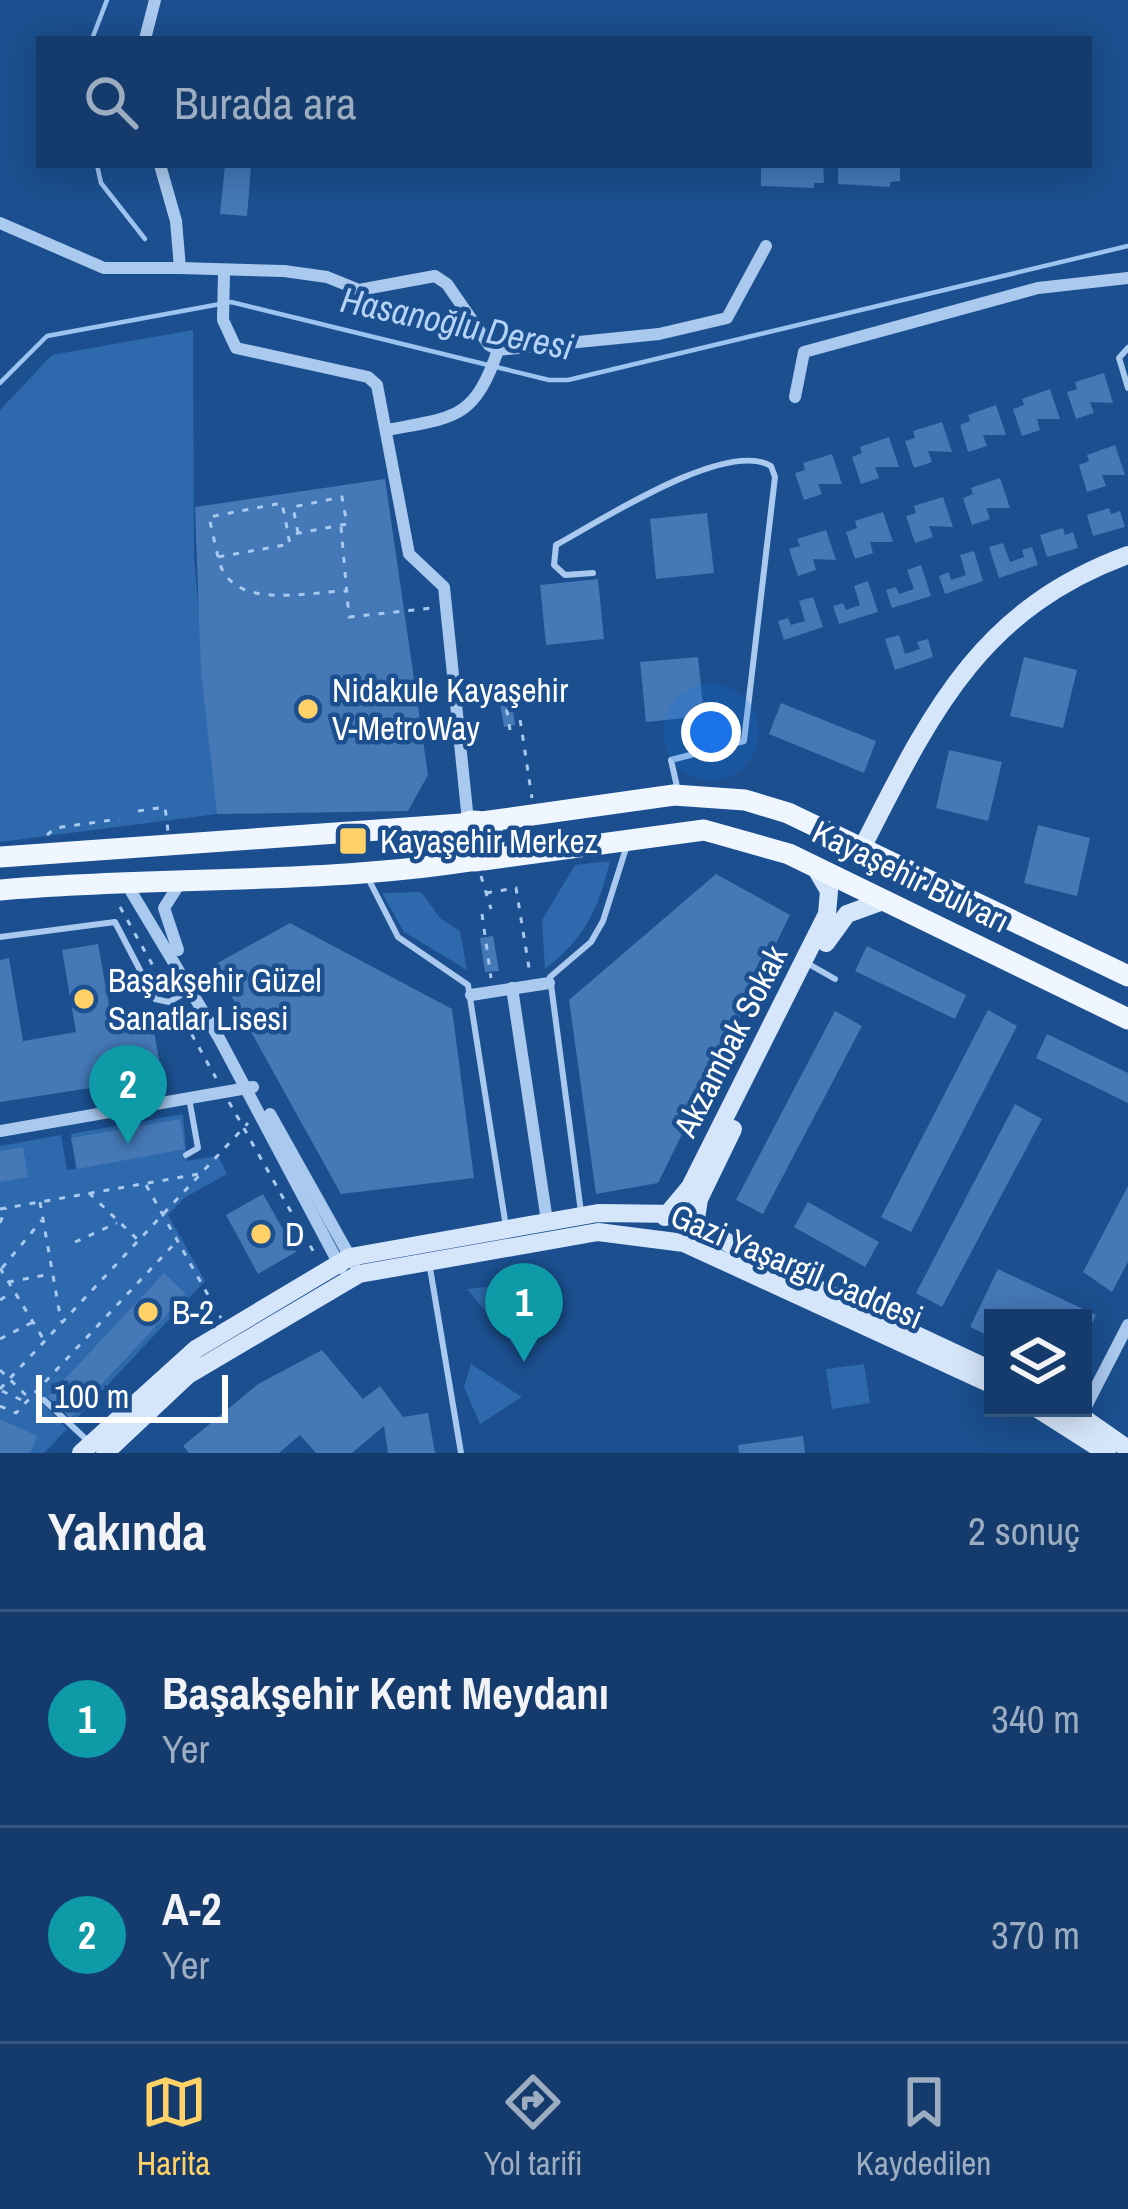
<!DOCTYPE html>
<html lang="tr">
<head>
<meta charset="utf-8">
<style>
  body { margin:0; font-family:"Archivo Narrow",sans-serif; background:#1d4271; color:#f1f3f6 }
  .controls { position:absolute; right:36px; bottom:36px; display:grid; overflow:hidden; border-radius:0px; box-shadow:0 6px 30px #0003 }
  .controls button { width:108px; height:108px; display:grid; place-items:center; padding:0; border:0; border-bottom:3px solid #33557e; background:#143b6b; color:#f1f3f6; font:60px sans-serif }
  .scale { position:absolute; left:36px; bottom:30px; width:192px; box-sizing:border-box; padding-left:12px; border:6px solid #fff; border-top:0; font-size:33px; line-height:42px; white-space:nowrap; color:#fff; -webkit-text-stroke:9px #1b4f8f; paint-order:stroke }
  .you { position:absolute; left:711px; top:732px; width:42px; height:42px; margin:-30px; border:9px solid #fff; border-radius:50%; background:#1a73e8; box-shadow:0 0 0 18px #1a73e833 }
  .badge { display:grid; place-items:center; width:78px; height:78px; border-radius:50%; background:#ffd166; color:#fff; font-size:39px; font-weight:700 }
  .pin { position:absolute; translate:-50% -99px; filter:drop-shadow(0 3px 6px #0008) }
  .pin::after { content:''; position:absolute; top:63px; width:42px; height:36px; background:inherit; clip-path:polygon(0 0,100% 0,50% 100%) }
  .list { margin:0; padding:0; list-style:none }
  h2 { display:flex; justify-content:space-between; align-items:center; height:156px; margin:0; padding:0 48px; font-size:51px }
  h2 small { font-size:39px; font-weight:400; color:#9dadc1 }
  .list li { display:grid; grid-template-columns:78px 1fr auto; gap:36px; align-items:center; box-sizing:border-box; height:216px; padding:0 48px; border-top:3px solid #33557e }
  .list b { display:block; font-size:45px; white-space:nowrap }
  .list p { margin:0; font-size:39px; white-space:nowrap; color:#9dadc1 }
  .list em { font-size:39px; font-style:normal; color:#9dadc1 }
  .icon { flex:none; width:66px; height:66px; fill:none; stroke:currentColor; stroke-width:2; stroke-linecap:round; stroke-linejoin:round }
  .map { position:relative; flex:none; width:1128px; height:1453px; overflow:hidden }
  .search { position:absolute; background:#143b6b; box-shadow:0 6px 30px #0003; left:36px; right:36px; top:36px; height:132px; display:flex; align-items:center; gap:30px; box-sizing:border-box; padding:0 42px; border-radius:0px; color:#9dadc1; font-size:45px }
  .sheet { height:588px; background:#143b6b }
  nav { display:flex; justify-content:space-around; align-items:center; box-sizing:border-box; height:168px; border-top:3px solid #33557e; background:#143b6b; font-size:33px; color:#9dadc1 }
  nav a { display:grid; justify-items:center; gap:6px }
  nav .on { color:#ffd166 }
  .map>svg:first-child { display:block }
  .green { fill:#2e69ad }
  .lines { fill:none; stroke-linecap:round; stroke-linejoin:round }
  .stream { stroke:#9cc4f0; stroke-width:4.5 }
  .building { fill:#4478b7 }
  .path { stroke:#a9c9ee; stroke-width:3; stroke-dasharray:6 9; stroke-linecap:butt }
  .lane { stroke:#a9c9ee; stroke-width:6 }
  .street { stroke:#a9c9ee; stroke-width:12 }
  .secondary { stroke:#d6e6fa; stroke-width:18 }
  .primary { stroke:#f0f6ff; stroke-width:21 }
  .poi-dot { fill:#ffd166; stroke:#1b4f8f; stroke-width:4.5 }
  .labels { text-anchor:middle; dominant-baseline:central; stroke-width:9; stroke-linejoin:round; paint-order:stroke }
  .poi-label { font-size:33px; fill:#fff; stroke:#1b4f8f; text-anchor:start }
  .street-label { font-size:33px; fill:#fff; stroke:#1b4f8f }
  .water-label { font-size:36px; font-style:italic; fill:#b5d3f5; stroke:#1b4f8f }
</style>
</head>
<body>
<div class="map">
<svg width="1128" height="1453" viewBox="0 0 1128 1453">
  <rect width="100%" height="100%" fill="#1b4f8f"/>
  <g class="green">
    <polygon points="193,330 194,557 217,814 0,842 0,410 52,355"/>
    <path d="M 610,861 C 598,910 585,938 545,969 L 542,920 L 575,865 Z"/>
    <polygon points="421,892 441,919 460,931 467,970 404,932 382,893"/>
    <polygon points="183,1114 187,1161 218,1156 227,1174 184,1198 168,1215 205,1281 74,1421 48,1398 42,1403 67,1429 44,1453 0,1453 0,1146 61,1135 67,1170 76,1169 71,1134"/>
    <polygon points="496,1286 530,1338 526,1352 520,1353 467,1289"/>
    <polygon points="471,1364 522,1397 480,1424 464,1387"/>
    <polygon points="864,1364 870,1403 832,1409 826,1369"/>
  </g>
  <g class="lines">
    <g class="stream">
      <polyline points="92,39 107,0"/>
      <polyline points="97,165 101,183 145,239"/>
      <polyline points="0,383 47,336 231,302 549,380 568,380 1128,246"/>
    </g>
  </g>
  <g class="building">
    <polygon points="225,165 251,167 247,216 220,214"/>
    <polygon points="761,165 823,165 824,183 814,183 814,188 761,186"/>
    <polygon points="838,165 900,165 900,181 890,182 890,187 838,184"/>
    <polygon points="1104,373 1113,403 1090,402 1094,413 1076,419 1067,392 1077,389 1075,382"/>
    <polygon points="1050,389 1060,419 1037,419 1040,430 1022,436 1013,409 1024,405 1022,399"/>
    <polygon points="996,405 1006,435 983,435 987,446 968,452 960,425 970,421 968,415"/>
    <polygon points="942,422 952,452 928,451 932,462 914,468 905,441 915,438 913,431"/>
    <polygon points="889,437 899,467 875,467 879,478 861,484 852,457 862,453 860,447"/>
    <polygon points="1115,445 1125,475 1102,475 1106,486 1087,492 1079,465 1089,461 1087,455"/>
    <polygon points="832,454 842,484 818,484 822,494 804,500 795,473 805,470 803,463"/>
    <polygon points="1000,478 1010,508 986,508 990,519 972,525 963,498 973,494 971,488"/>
    <polygon points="385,479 428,775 408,811 217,814 201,673 195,507"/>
    <polygon points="943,497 953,527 929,526 933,537 915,543 906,516 916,513 914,506"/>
    <polygon points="1109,508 1111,514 1120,511 1125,527 1093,536 1087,515"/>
    <polygon points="883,512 893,542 870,542 873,553 855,559 846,532 857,528 855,521"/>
    <polygon points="707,513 714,573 656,579 650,519"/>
    <polygon points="1063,528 1065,535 1073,532 1078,548 1047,557 1040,535"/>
    <polygon points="826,530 836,560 813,559 816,570 798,576 789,549 800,546 797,539"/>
    <polygon points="1003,543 1010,562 1024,557 1022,550 1032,547 1038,565 999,578 989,547"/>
    <polygon points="974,551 983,581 945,594 939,576 949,572 951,580 966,575 960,555"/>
    <polygon points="921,565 931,596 892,608 886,590 896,587 899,594 914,589 907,570"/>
    <polygon points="598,579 604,639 546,645 540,585"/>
    <polygon points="868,581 878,612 839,624 833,606 843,603 846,610 860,605 854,586"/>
    <polygon points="813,597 823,627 784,640 778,621 788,618 791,625 805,621 799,601"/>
    <polygon points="899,635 905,654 920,649 917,642 928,639 933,657 895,670 885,639"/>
    <polygon points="698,657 704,716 646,722 640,662"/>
    <polygon points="1024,657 1077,670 1063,728 1010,716"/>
    <polygon points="511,695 515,725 504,727 499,697"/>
    <polygon points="781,703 876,741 864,773 769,734"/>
    <polygon points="949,750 1002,762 988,821 936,808"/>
    <polygon points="1038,825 1090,838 1077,896 1024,883"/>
    <polygon points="716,874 790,915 658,1183 596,1194 569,1000"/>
    <polygon points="290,923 452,1009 474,1178 341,1194 214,965"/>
    <polygon points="493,936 499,971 485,972 480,938"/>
    <polygon points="98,944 113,1027 152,1019 162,1077 0,1102 0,960 9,958 23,1041 76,1032 62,950"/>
    <polygon points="867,946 966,995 955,1019 855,971"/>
    <polygon points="988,1010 1017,1026 911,1232 881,1217"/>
    <polygon points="835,1011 862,1026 763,1214 736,1200"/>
    <polygon points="1047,1034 1128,1073 1128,1103 1036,1058"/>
    <polygon points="1015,1104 1042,1119 942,1307 916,1293"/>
    <polygon points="180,1119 185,1149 77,1169 71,1138"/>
    <polygon points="23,1147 28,1177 0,1182 0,1151"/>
    <polygon points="1128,1186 1128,1262 1112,1292 1083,1272"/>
    <polygon points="263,1194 296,1252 258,1274 226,1215"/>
    <polygon points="808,1202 879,1242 865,1267 794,1227"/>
    <polygon points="998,1269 1096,1315 1083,1342 1083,1318 993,1318 993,1338 970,1327"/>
    <polygon points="164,1273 186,1294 70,1418 48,1397"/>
    <polygon points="322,1350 363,1399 380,1386 403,1417 428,1413 435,1453 388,1453 384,1426 352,1453 316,1453 300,1435 279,1453 189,1453 183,1446 258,1384"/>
    <polygon points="0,1419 37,1436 30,1453 0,1453"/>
    <polygon points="803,1436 805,1453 739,1453 738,1445"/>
  </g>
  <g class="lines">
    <g class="path">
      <polyline points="341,527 349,617 432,608"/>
      <path d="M 298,533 L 293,507 L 342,497 L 347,524 L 288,535 L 290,544 L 218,557 C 229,612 304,592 346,591"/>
      <polyline points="218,557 209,517 282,503 288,533"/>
      <polyline points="510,730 503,687 515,686 532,798"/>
      <polyline points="138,811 165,807 168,831"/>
      <polyline points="47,835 55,828 119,819"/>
      <polyline points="481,876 491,909"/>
      <polyline points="486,893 516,888 530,974"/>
      <polyline points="120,907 166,989"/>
      <polyline points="482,914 491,978"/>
      <polyline points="177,1008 216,1078"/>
      <polyline points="229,1102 316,1256"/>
      <polyline points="146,1185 221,1318"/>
      <polyline points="89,1193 137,1239"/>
      <polyline points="40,1202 61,1321"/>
      <polyline points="0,1209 199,1174"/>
      <polyline points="0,1223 6,1208"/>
      <polyline points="75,1242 117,1223"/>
      <polyline points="0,1268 44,1340"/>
      <polyline points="2,1268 42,1220"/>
      <polyline points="8,1282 51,1274"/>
      <polyline points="0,1300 12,1292"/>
      <polyline points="0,1339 33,1322"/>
      <polyline points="0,1370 29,1398"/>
      <polyline points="0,1389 248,1123"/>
      <polyline points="2,1391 26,1402"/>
      <polyline points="0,1406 16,1413 177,1241"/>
    </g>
    <g class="lane">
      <polyline points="1128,348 1119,358 1128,388"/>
      <path d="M 593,573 L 565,575 L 554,565 L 556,545 C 600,521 726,439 771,466 L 775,477 L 744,741 L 671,760 L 678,791"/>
      <polyline points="369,880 398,937 468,985 506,1227"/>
      <polyline points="0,937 115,922 155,999 169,1002 188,991"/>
      <polyline points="807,963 835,979"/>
      <polyline points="186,1155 198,1148 189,1098"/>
      <polyline points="581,1212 550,977 591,942 603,921 627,845"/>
      <polyline points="429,1262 461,1453"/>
      <polyline points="44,1400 88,1441"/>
    </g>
    <g class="street">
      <polyline points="145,39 155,0"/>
      <polyline points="160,165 176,221 180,268 284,271 327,277 359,290 435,276 447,284 489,345 498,350 659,334 727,318 766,246"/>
      <polyline points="0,223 104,268 180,268"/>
      <polyline points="224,273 223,320 236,348 368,377 377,385 409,554 444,587 468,821"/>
      <polyline points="795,397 804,352 1038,288 1128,278"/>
      <path d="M 387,430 C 455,417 474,420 498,350"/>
      <polyline points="126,883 219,1038 341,1268"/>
      <polyline points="178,950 164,908 180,883"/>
      <polyline points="512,988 547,1221"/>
      <polyline points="471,995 549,983"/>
      <polyline points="270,1114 354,1264"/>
      <polyline points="0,1131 253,1087"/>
      <polyline points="1079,1420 1128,1325"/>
    </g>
    <g class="secondary">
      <path d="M 862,848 C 930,715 978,610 1128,555"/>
      <polyline points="826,943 847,914 883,901"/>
      <polyline points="665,1217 690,1187 827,914 829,891 815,867"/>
      <polyline points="694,1231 699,1199 733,1129"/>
      <polyline points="1036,1408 1107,1453"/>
      <polyline points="1069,1408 1128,1449"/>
      <polyline points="81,1453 196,1349 350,1257 598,1213 682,1214 754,1259 993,1371"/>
      <polyline points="105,1453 188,1375 359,1274 598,1232 684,1243 993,1385"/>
    </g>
    <g class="primary">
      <circle cx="474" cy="841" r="20"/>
      <polyline points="482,822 674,795 745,800 788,813 1128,976"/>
      <polyline points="0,857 462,824"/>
      <polyline points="483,860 704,830 789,854 1128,1019"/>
      <path d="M 0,890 C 156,876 313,885 469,861"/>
    </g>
  </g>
  <g class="poi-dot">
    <circle cx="308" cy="709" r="12"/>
    <rect x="338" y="826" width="30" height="30" rx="6"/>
    <circle cx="84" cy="999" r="12"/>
    <circle cx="261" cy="1234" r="12"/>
    <circle cx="148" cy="1312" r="12"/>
  </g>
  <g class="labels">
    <g class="poi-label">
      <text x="332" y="690">Nidakule Kayaşehir<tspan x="332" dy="38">V-MetroWay</tspan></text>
      <text x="380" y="841">Kayaşehir Merkez</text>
      <text x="108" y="980">Başakşehir Güzel<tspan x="108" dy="38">Sanatlar Lisesi</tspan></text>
      <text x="285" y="1234">D</text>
      <text x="172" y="1312">B-2</text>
    </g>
    <g class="street-label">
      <text transform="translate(911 876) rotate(26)">Kayaşehir Bulvarı</text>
      <text transform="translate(730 1041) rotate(-63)">Akzambak Sokak</text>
      <text transform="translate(797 1266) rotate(23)">Gazi Yaşargil Caddesi</text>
    </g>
    <g class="water-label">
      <text transform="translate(457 323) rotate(12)">Hasanoğlu Deresi</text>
    </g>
  </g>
</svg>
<div class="controls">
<button><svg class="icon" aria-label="layers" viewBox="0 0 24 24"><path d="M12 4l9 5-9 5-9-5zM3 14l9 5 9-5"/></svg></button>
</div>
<div class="scale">100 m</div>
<div class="you"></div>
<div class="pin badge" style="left:524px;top:1362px;background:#0f9aa8">1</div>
<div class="pin badge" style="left:128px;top:1144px;background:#0f9aa8">2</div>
<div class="search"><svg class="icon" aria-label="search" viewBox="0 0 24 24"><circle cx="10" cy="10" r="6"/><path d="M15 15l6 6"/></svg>Burada ara</div>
</div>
<section class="sheet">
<h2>Yakında<small>2 sonuç</small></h2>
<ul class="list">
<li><span class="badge" style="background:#0f9aa8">1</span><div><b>Başakşehir Kent Meydanı</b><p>Yer</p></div><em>340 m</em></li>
<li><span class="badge" style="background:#0f9aa8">2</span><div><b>A-2</b><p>Yer</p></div><em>370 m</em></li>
</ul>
</section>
<nav>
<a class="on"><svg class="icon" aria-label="map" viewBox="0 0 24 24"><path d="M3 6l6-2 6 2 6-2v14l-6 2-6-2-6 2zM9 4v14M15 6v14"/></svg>Harita</a>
<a><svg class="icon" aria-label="directions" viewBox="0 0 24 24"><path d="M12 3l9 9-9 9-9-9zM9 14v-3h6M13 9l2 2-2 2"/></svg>Yol tarifi</a>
<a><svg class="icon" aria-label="saved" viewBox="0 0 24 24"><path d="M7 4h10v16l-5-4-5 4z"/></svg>Kaydedilen</a>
</nav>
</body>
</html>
